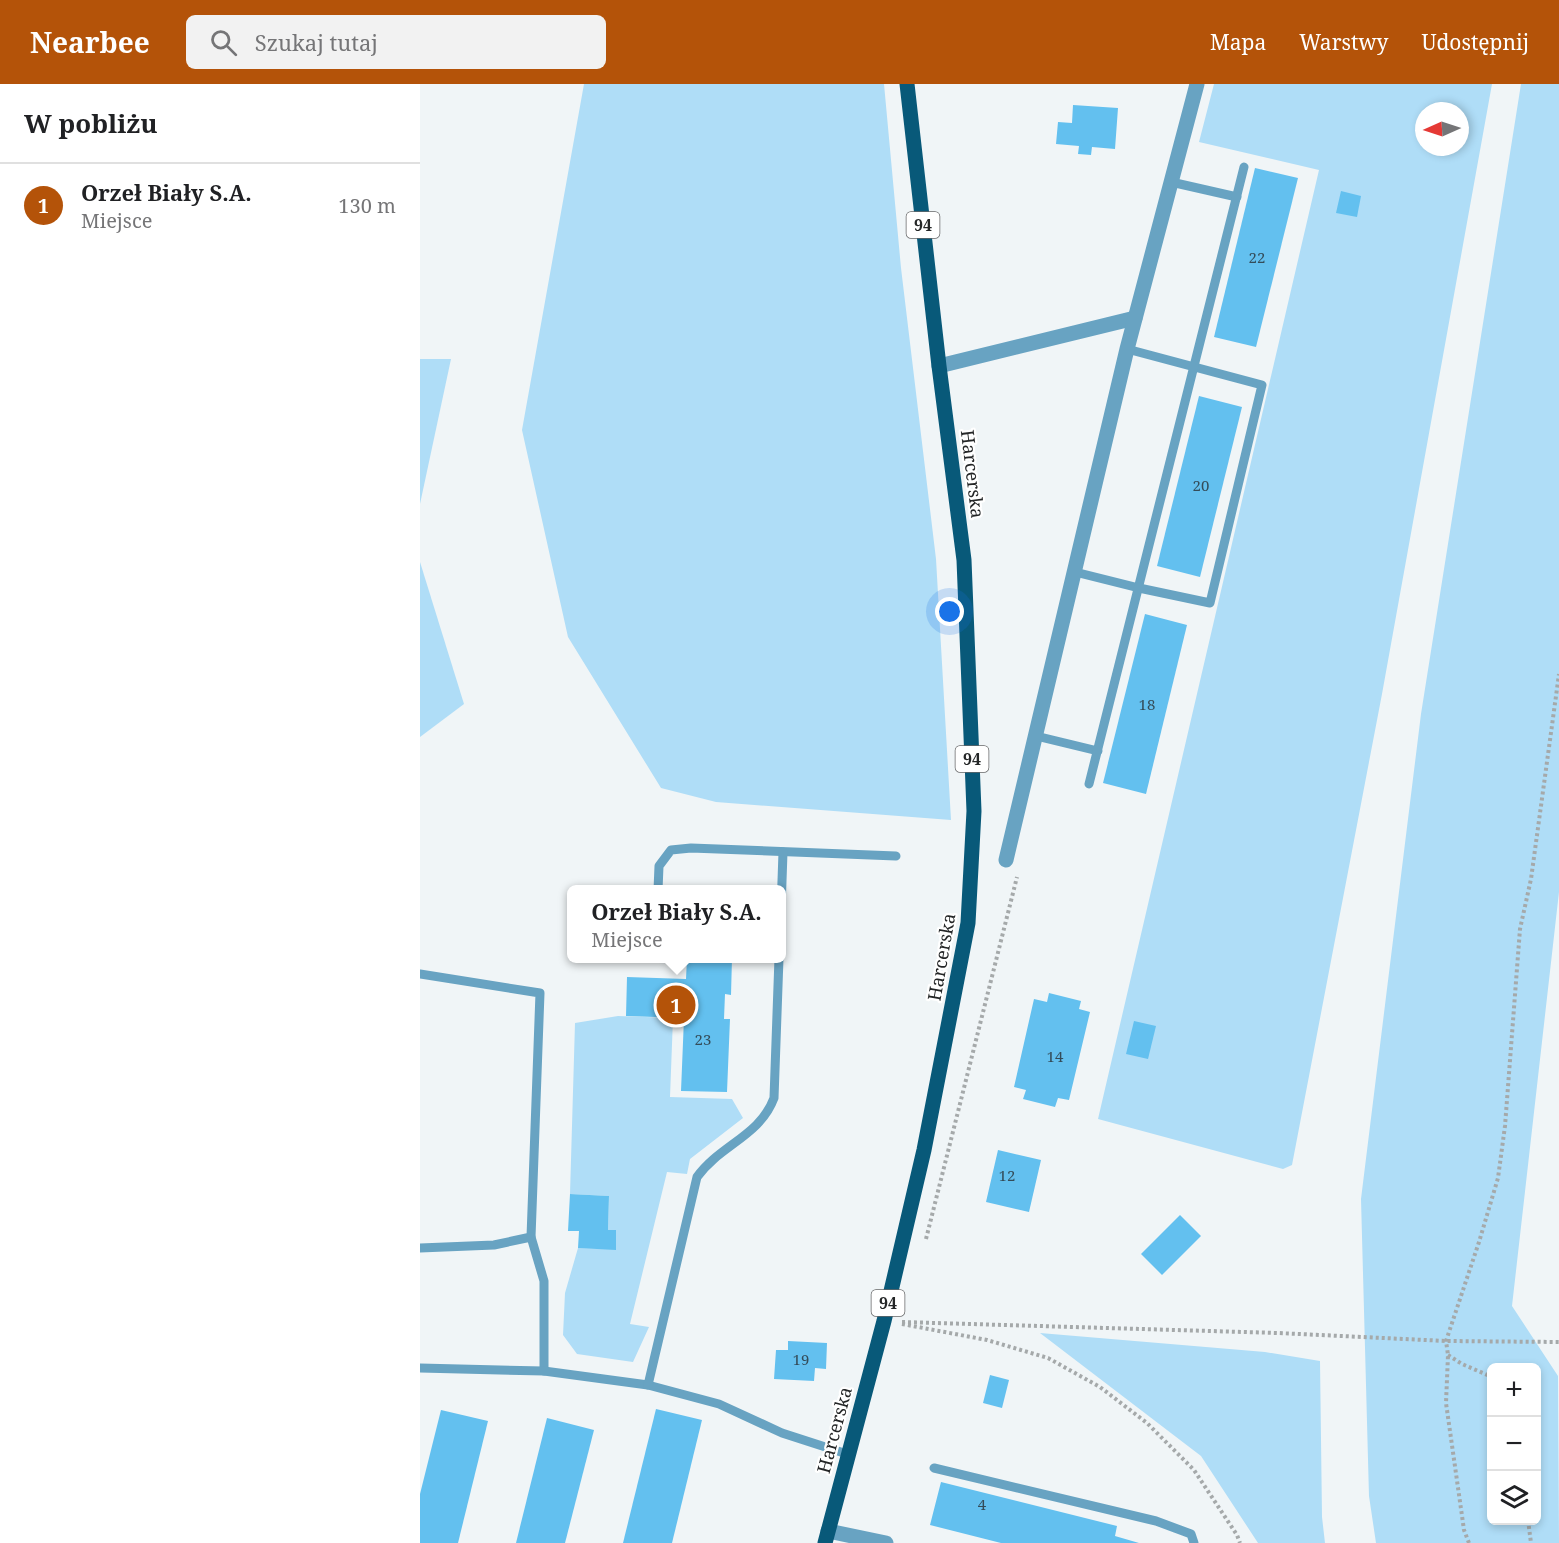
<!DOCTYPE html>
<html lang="pl">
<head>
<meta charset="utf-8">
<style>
  body { margin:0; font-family:"Noto Serif",serif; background:#f2f2f2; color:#202124 }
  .controls { position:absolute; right:18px; bottom:18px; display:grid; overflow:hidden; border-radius:9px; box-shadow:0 3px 9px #0003 }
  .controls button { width:54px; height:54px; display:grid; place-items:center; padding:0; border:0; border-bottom:2px solid #e0e0e0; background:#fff; color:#202124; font:30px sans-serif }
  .compass { position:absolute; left:995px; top:18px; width:54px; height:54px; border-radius:50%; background:#fff; box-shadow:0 3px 9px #0003; rotate:267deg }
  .you { position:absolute; left:530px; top:528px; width:21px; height:21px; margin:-15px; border:4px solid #fff; border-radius:50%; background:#1a73e8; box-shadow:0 0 0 9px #1a73e833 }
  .badge { display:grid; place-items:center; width:39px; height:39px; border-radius:50%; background:#b45309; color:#fff; font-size:20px; font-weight:700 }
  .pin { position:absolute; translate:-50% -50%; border:3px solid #fff; box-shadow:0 2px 6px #0006 }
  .popup { position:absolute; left:147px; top:801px; width:219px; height:78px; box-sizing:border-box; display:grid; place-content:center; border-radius:9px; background:#fff; filter:drop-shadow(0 2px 4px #0005); font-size:20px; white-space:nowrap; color:#757577 }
  .popup b { font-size:22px; color:#202124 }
  .popup::after { content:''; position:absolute; left:50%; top:100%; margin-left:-12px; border:12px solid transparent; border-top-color:#fff }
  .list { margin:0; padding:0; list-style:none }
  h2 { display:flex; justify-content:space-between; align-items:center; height:78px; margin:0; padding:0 24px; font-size:26px }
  h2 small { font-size:20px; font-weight:400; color:#757577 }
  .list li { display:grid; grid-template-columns:39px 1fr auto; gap:18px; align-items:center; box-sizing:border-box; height:84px; padding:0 24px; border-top:2px solid #e0e0e0 }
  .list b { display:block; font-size:22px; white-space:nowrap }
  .list p { margin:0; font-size:20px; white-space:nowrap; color:#757577 }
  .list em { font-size:20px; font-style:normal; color:#757577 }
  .icon { flex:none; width:33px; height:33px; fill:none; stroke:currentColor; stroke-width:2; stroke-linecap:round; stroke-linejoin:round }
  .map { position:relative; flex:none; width:1139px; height:1459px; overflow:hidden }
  header { display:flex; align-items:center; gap:36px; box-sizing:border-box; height:84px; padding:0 30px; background:#b45309; color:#fff }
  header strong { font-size:28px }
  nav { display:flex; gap:33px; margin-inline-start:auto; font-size:21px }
  .search { width:420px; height:54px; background:#f2f2f2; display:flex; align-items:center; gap:15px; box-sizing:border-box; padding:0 21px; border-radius:9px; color:#757577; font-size:22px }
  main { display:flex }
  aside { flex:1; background:#fff }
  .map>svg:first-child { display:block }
  .green { fill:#afddf7; fill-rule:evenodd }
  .building { fill:#63c0ef }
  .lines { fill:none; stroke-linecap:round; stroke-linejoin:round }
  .path { stroke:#a5a9aa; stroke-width:4; stroke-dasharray:3 3; stroke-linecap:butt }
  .lane { stroke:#68a3c2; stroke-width:9 }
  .street { stroke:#68a3c2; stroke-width:15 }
  .primary { stroke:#085979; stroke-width:15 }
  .labels { text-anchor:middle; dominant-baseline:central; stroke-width:4.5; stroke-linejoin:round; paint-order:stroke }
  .number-label { font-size:15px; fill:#344c59 }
  .shield { fill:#fff; stroke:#666768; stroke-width:1.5 }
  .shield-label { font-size:16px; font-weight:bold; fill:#242627 }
  .street-label { font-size:18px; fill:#242627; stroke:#fff }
</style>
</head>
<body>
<header>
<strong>Nearbee</strong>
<div class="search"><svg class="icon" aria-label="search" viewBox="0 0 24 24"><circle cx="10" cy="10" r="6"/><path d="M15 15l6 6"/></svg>Szukaj tutaj</div>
<nav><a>Mapa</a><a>Warstwy</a><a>Udostępnij</a></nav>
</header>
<main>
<aside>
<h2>W pobliżu<small></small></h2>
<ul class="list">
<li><span class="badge">1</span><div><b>Orzeł Biały S.A.</b><p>Miejsce</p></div><em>130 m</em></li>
</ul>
</aside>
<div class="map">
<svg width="1139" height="1459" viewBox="0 0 1139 1459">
  <rect width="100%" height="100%" fill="#f0f5f7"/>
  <g class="green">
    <polygon points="164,0 464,0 481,184 516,475 531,736 296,718 241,704 148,553 102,346"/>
    <path d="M 794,0 L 1072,0 L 962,610 L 872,1081 L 863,1085 L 678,1035 L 899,86 L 779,58 ZM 1004,27 L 1040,27 L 1040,63 L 1004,63 Z"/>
    <path d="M 1101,0 L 1139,0 L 1139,808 L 1092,1222 L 1138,1292 L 1139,1459 L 956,1459 L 949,1412 L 941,1115 L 1001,630 ZM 1072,1284 L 1116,1284 L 1116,1436 L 1072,1436 Z"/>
    <polygon points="0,275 31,275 0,420"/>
    <polygon points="0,478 44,620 0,653"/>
    <polygon points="198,932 253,934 250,1013 312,1015 323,1034 270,1075 267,1090 247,1088 210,1240 229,1243 213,1278 157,1270 143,1251 145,1209 158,1164 196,1165 196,1146 188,1146 189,1112 150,1110 155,939"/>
    <polygon points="620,1249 845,1268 900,1277 902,1433 905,1459 838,1459 781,1372"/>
  </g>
  <g class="building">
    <polygon points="653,21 698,24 695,65 672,63 671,71 658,70 659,62 636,60 638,38 652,39"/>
    <polygon points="835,84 878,94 836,263 794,253"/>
    <polygon points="921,107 941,112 937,133 916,129"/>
    <polygon points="779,312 822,323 780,493 737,482"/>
    <polygon points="725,530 767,541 726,710 683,699"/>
    <polygon points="267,874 312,874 311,911 305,910 304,935 310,935 307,1008 261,1007 264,934 206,932 207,893 266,895"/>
    <polygon points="629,909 661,917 659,925 670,928 649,1016 638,1014 635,1023 603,1015 606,1006 594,1003 614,915 627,918"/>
    <polygon points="714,937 736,942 728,975 706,970"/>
    <polygon points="578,1066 621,1076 609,1128 566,1118"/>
    <polygon points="150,1110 189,1112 188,1146 196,1146 196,1166 158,1164 159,1147 148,1147"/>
    <polygon points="760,1131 781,1152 742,1191 721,1170"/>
    <polygon points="368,1257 407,1259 406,1285 395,1284 394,1297 354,1295 356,1266 368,1266"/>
    <polygon points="570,1291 589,1296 582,1324 563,1319"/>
    <polygon points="236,1325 282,1336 252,1459 203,1459"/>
    <polygon points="21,1326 68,1337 38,1459 0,1459 0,1410"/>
    <polygon points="127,1334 174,1346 145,1459 96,1459"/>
    <polygon points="521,1398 697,1442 695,1452 719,1459 581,1459 510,1441"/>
  </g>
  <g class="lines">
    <g class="path">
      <polyline points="506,1155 597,793"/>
      <polyline points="482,1238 858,1249 1026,1257 1139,1258"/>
      <polyline points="482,1240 567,1256 628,1274 680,1303 727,1339 774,1386 817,1451 820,1459"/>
      <polyline points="1028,1271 1042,1280 1072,1293"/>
      <polyline points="1108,1436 1111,1459"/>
      <polyline points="1049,1459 1044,1446 1026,1319 1028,1271 1026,1257 1059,1158 1078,1094 1085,1042 1100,845 1111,795 1139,590"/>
    </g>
    <g class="lane">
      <polyline points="751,98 817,113"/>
      <polyline points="655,488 719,504 790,519 842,301 707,265"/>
      <polyline points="616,652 678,667"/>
      <polyline points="669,700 824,83"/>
      <polyline points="238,806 239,782 251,766 271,764 476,772"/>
      <polyline points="361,826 363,768"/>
      <polyline points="0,890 120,909 111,1153 74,1161 0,1164"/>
      <polyline points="111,1153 124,1197 124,1287"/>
      <polyline points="0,1284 124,1287 228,1301 299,1320 362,1349 427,1370"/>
      <path d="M 228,1301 L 277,1093 C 300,1061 340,1052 354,1014 L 359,874"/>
      <polyline points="514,1384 736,1437 771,1450 774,1459"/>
    </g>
    <g class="street">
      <polyline points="519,282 715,234"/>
      <polyline points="586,776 707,265 777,0"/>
      <polyline points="408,1447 466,1459"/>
    </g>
    <polyline class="primary" points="405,1459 464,1237 504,1066 548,839 554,727 544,476 519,282 487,0"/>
  </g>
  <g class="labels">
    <g class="number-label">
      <text x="837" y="173">22</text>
      <text x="781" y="401">20</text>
      <text x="727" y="620">18</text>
      <text x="283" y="955">23</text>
      <text x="635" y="972">14</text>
      <text x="587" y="1091">12</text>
      <text x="381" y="1275">19</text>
      <text x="562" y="1420">4</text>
    </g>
    <g class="shield">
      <rect x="486.5" y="128" width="33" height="26" rx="4.5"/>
      <rect x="535.5" y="662" width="33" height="26" rx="4.5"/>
      <rect x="451.5" y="1206" width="33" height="26" rx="4.5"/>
    </g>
    <g class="shield-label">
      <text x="503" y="141">94</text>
      <text x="552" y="675">94</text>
      <text x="468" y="1219">94</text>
    </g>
    <g class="street-label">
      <text transform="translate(553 390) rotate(83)">Harcerska</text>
      <text transform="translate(521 873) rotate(-80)">Harcerska</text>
      <text transform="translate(414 1346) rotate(-75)">Harcerska</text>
    </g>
  </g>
</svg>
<div class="controls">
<button>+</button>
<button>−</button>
<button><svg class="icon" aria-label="layers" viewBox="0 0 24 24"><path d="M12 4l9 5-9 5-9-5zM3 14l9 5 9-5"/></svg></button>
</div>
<svg class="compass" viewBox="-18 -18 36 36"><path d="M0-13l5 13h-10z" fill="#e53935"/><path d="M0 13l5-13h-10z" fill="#757577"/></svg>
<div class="you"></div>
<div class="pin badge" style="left:256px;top:921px">1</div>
<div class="popup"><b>Orzeł Biały S.A.</b>Miejsce</div>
</div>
</main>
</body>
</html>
